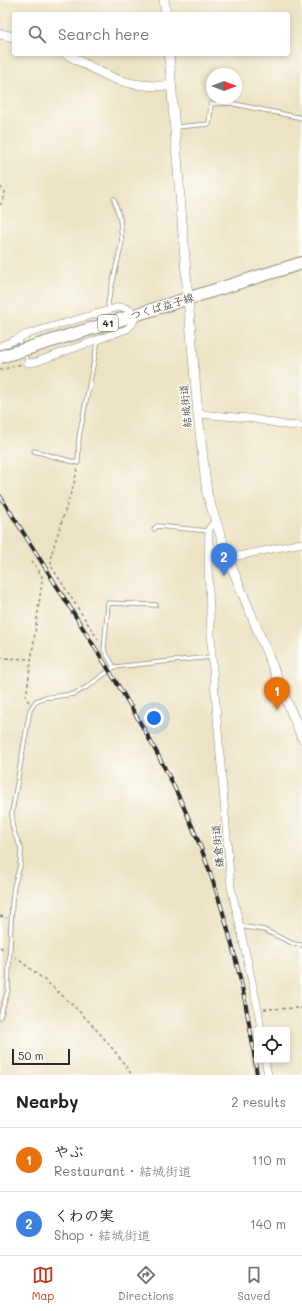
<!DOCTYPE html>
<html lang="en">
<head>
<meta charset="utf-8">
<style>
  body { margin:0; font-family:Mali,"Klee One",sans-serif; background:#f6f6f6; color:#222 }
  .controls { position:absolute; right:12px; bottom:12px; display:grid; overflow:hidden; border-radius:4px; box-shadow:0 2px 6px #0003 }
  .controls button { width:36px; height:36px; display:grid; place-items:center; padding:0; border:0; border-bottom:1px solid #e0e0e0; background:#fff; color:#222; font:20px sans-serif }
  .compass { position:absolute; left:206px; top:68px; width:36px; height:36px; border-radius:50%; background:#fff; box-shadow:0 2px 6px #0003; rotate:90deg }
  .scale { position:absolute; left:12px; bottom:10px; width:58px; box-sizing:border-box; padding-left:4px; border:2px solid #2b2b2b; border-top:0; font-size:11px; line-height:14px; white-space:nowrap; color:#2b2b2b; -webkit-text-stroke:3px #fdfcf7; paint-order:stroke }
  .you { position:absolute; left:154px; top:718px; width:14px; height:14px; margin:-10px; border:3px solid #fff; border-radius:50%; background:#1a73e8; box-shadow:0 0 0 6px #1a73e833 }
  .badge { display:grid; place-items:center; width:26px; height:26px; border-radius:50%; background:#c8321e; color:#fff; font-size:13px; font-weight:700 }
  .pin { position:absolute; translate:-50% -33px; filter:drop-shadow(0 1px 2px #0008) }
  .pin::after { content:''; position:absolute; top:21px; width:14px; height:12px; background:inherit; clip-path:polygon(0 0,100% 0,50% 100%) }
  .list { margin:0; padding:0; list-style:none }
  h2 { display:flex; justify-content:space-between; align-items:center; height:52px; margin:0; padding:0 16px; font-size:17px }
  h2 small { font-size:13px; font-weight:400; color:#767676 }
  .list li { display:grid; grid-template-columns:26px 1fr auto; gap:12px; align-items:center; box-sizing:border-box; height:64px; padding:0 16px; border-top:1px solid #e0e0e0 }
  .list b { display:block; font-size:15px; white-space:nowrap }
  .list p { margin:0; font-size:13px; white-space:nowrap; color:#767676 }
  .list em { font-size:13px; font-style:normal; color:#767676 }
  .icon { flex:none; width:22px; height:22px; fill:none; stroke:currentColor; stroke-width:2; stroke-linecap:round; stroke-linejoin:round }
  .map { position:relative; flex:none; width:302px; height:1075px; overflow:hidden }
  .search { position:absolute; background:#fff; box-shadow:0 2px 6px #0003; left:12px; right:12px; top:12px; height:44px; display:flex; align-items:center; gap:10px; box-sizing:border-box; padding:0 14px; border-radius:4px; color:#767676; font-size:15px }
  .sheet { height:180px; background:#fff }
  nav { display:flex; justify-content:space-around; align-items:center; box-sizing:border-box; height:56px; border-top:1px solid #e0e0e0; background:#fff; font-size:11px; color:#767676 }
  nav a { display:grid; justify-items:center; gap:2px }
  nav .on { color:#c8321e }
  .map>svg:first-child { display:block }
  .lines { fill:none; stroke-linecap:round; stroke-linejoin:round }
  .service-casing { stroke:#8c8778; stroke-width:5 }
  .minor-casing { stroke:#8c8778; stroke-width:8 }
  .tertiary-casing { stroke:#8c8778; stroke-width:10 }
  .primary-casing { stroke:#8c8778; stroke-width:14 }
  .path { stroke:#8c8778; stroke-width:1.5; stroke-dasharray:3 3; stroke-linecap:butt }
  .service { stroke:#fff; stroke-width:3.5 }
  .minor { stroke:#fff; stroke-width:7 }
  .tertiary { stroke:#fff; stroke-width:9 }
  .primary { stroke:#fff; stroke-width:12 }
  .rail-casing { stroke:#2b2b2b; stroke-width:4 }
  .rail { stroke:#fdfcf7; stroke-width:2.5; stroke-dasharray:8; stroke-linecap:butt }
  .primary-bridge-casing { stroke:#8c8778; stroke-width:14; stroke-linecap:butt }
  .primary-bridge { stroke:#fff; stroke-width:12 }
  .labels { text-anchor:middle; dominant-baseline:central; stroke-width:3; stroke-linejoin:round; paint-order:stroke }
  .shield { fill:#fdfcf7; stroke:#6a6a68; stroke-width:1 }
  .shield-label { font-size:10px; font-weight:bold; fill:#2b2b2b }
  .street-label { font-size:11px; fill:#2b2b2b; stroke:#fdfcf7 }
</style>
</head>
<body>
<div class="map">
<svg width="302" height="1075" viewBox="0 0 302 1075">
  <rect width="100%" height="100%" fill="#fdfcf7"/>
  <filter id="ink" filterUnits="userSpaceOnUse"><feTurbulence type="fractalNoise" baseFrequency=".025" numOctaves="2"/><feDisplacementMap in="SourceGraphic" scale="8" xChannelSelector="R" yChannelSelector="G"/><feConvolveMatrix kernelMatrix="1 2 1 2 8 2 1 2 1" color-interpolation-filters="sRGB"/></filter>
  <filter id="wash" filterUnits="userSpaceOnUse"><feTurbulence type="fractalNoise" baseFrequency=".012" numOctaves="4" result="noise"/><feDisplacementMap in="SourceGraphic" scale="16" xChannelSelector="R" yChannelSelector="G"/><feGaussianBlur stdDeviation="0.9" result="paint"/><feColorMatrix in="noise" values="0 0 0 0 0 0 0 0 0 0 0 0 0 0 0 0 0 1.4 0 .05"/><feComposite in="paint" operator="in"/></filter>
  <g filter="url(#wash)">
    <rect width="100%" height="100%" fill="#ede3c4"/>
  </g>
  <g filter="url(#ink)">
    <g class="lines">
      <defs>
        <g id="service">
          <polyline points="176,127 209,124 211,104 230,103 302,118"/>
          <polyline points="110,310 108,304 109,298 122,242 120,219 114,199"/>
          <polyline points="19,338 28,363"/>
          <polyline points="34,451 78,463 79,437 98,340"/>
          <polyline points="154,529 157,526 209,531"/>
          <polyline points="114,667 104,650 108,603 156,605"/>
          <polyline points="239,926 264,930 294,944 302,945"/>
          <polyline points="0,1017 8,990 12,903 14,886 20,866 21,854 21,848 15,835 12,825 12,812 30,710 36,701 43,698 74,694 87,687 114,667 211,657"/>
        </g>
        <g id="minor">
          <polyline points="0,346 15,340 27,334 119,307 126,308 136,314 133,323 127,329 36,362 28,363"/>
          <polyline points="198,414 249,418 285,425 302,426"/>
          <polyline points="215,521 209,529 208,567 212,657 231,887 258,1009 261,1030"/>
          <polyline points="228,558 302,543"/>
          <polyline points="265,1060 268,1075"/>
        </g>
        <g id="tertiary">
          <polyline points="164,0 166,14"/>
          <polyline points="0,34 14,37"/>
          <path d="M 66,54 C 84,63 102,75 122,81 C 138,86 156,86 172,86"/>
          <polyline points="169,54 188,298 198,414 207,494 228,558 302,738"/>
        </g>
        <polyline id="primary" points="29,348 302,263"/>
      </defs>
      <use href="#service" class="service-casing"/>
      <use href="#minor" class="minor-casing"/>
      <use href="#tertiary" class="tertiary-casing"/>
      <use href="#primary" class="primary-casing"/>
      <g class="path">
        <polyline points="0,187 5,192 0,207"/>
        <polyline points="0,370 22,364"/>
        <polyline points="77,469 75,480 51,555 51,566 99,641"/>
        <polyline points="0,658 31,659"/>
        <polyline points="29,702 26,698 42,582 42,576 32,561"/>
        <polyline points="0,916 7,918"/>
        <polyline points="0,947 5,950"/>
        <path d="M 15,957 C 62,992 99,1027 132,1075"/>
        <polyline points="264,1009 302,1008"/>
      </g>
      <use href="#service" class="service"/>
      <use href="#minor" class="minor"/>
      <use href="#tertiary" class="tertiary"/>
      <use href="#primary" class="primary"/>
      <defs>
        <path id="rail" d="M 0,496 C 30,543 60,591 89,638 C 131,705 172,773 201,848 C 229,921 247,997 257,1075"/>
      </defs>
      <use href="#rail" class="rail-casing"/>
      <use href="#rail" class="rail"/>
      <defs>
        <polyline id="primary-bridge" points="0,357 29,348"/>
      </defs>
      <use href="#primary-bridge" class="primary-bridge-casing"/>
      <use href="#primary-bridge" class="primary-bridge"/>
    </g>
  </g>
  <g class="labels">
    <rect class="shield" x="98" y="315" width="20" height="16" rx="3"/>
    <g class="shield-label">
      <text x="108" y="323">41</text>
    </g>
    <g class="street-label">
      <text transform="translate(162 306) rotate(-17)">つくば益子線</text>
      <text transform="translate(185 406) rotate(-95)">結城街道</text>
      <text transform="translate(217 846) rotate(-95)">鎌倉街道</text>
    </g>
  </g>
</svg>
<div class="controls">
<button><svg class="icon" aria-label="locate" viewBox="0 0 24 24"><circle cx="12" cy="12" r="6"/><path d="M12 2v4M12 18v4M2 12h4M18 12h4"/></svg></button>
</div>
<svg class="compass" viewBox="-18 -18 36 36"><path d="M0-13l5 13h-10z" fill="#e53935"/><path d="M0 13l5-13h-10z" fill="#767676"/></svg>
<div class="scale">50 m</div>
<div class="you"></div>
<div class="pin badge" style="left:277px;top:710px;background:#e8710a">1</div>
<div class="pin badge" style="left:224px;top:576px;background:#3f7fe0">2</div>
<div class="search"><svg class="icon" aria-label="search" viewBox="0 0 24 24"><circle cx="10" cy="10" r="6"/><path d="M15 15l6 6"/></svg>Search here</div>
</div>
<section class="sheet">
<h2>Nearby<small>2 results</small></h2>
<ul class="list">
<li><span class="badge" style="background:#e8710a">1</span><div><b>やぶ</b><p>Restaurant · 結城街道</p></div><em>110 m</em></li>
<li><span class="badge" style="background:#3f7fe0">2</span><div><b>くわの実</b><p>Shop · 結城街道</p></div><em>140 m</em></li>
</ul>
</section>
<nav>
<a class="on"><svg class="icon" aria-label="map" viewBox="0 0 24 24"><path d="M3 6l6-2 6 2 6-2v14l-6 2-6-2-6 2zM9 4v14M15 6v14"/></svg>Map</a>
<a><svg class="icon" aria-label="directions" viewBox="0 0 24 24"><path d="M12 3l9 9-9 9-9-9zM9 14v-3h6M13 9l2 2-2 2"/></svg>Directions</a>
<a><svg class="icon" aria-label="saved" viewBox="0 0 24 24"><path d="M7 4h10v16l-5-4-5 4z"/></svg>Saved</a>
</nav>
</body>
</html>
